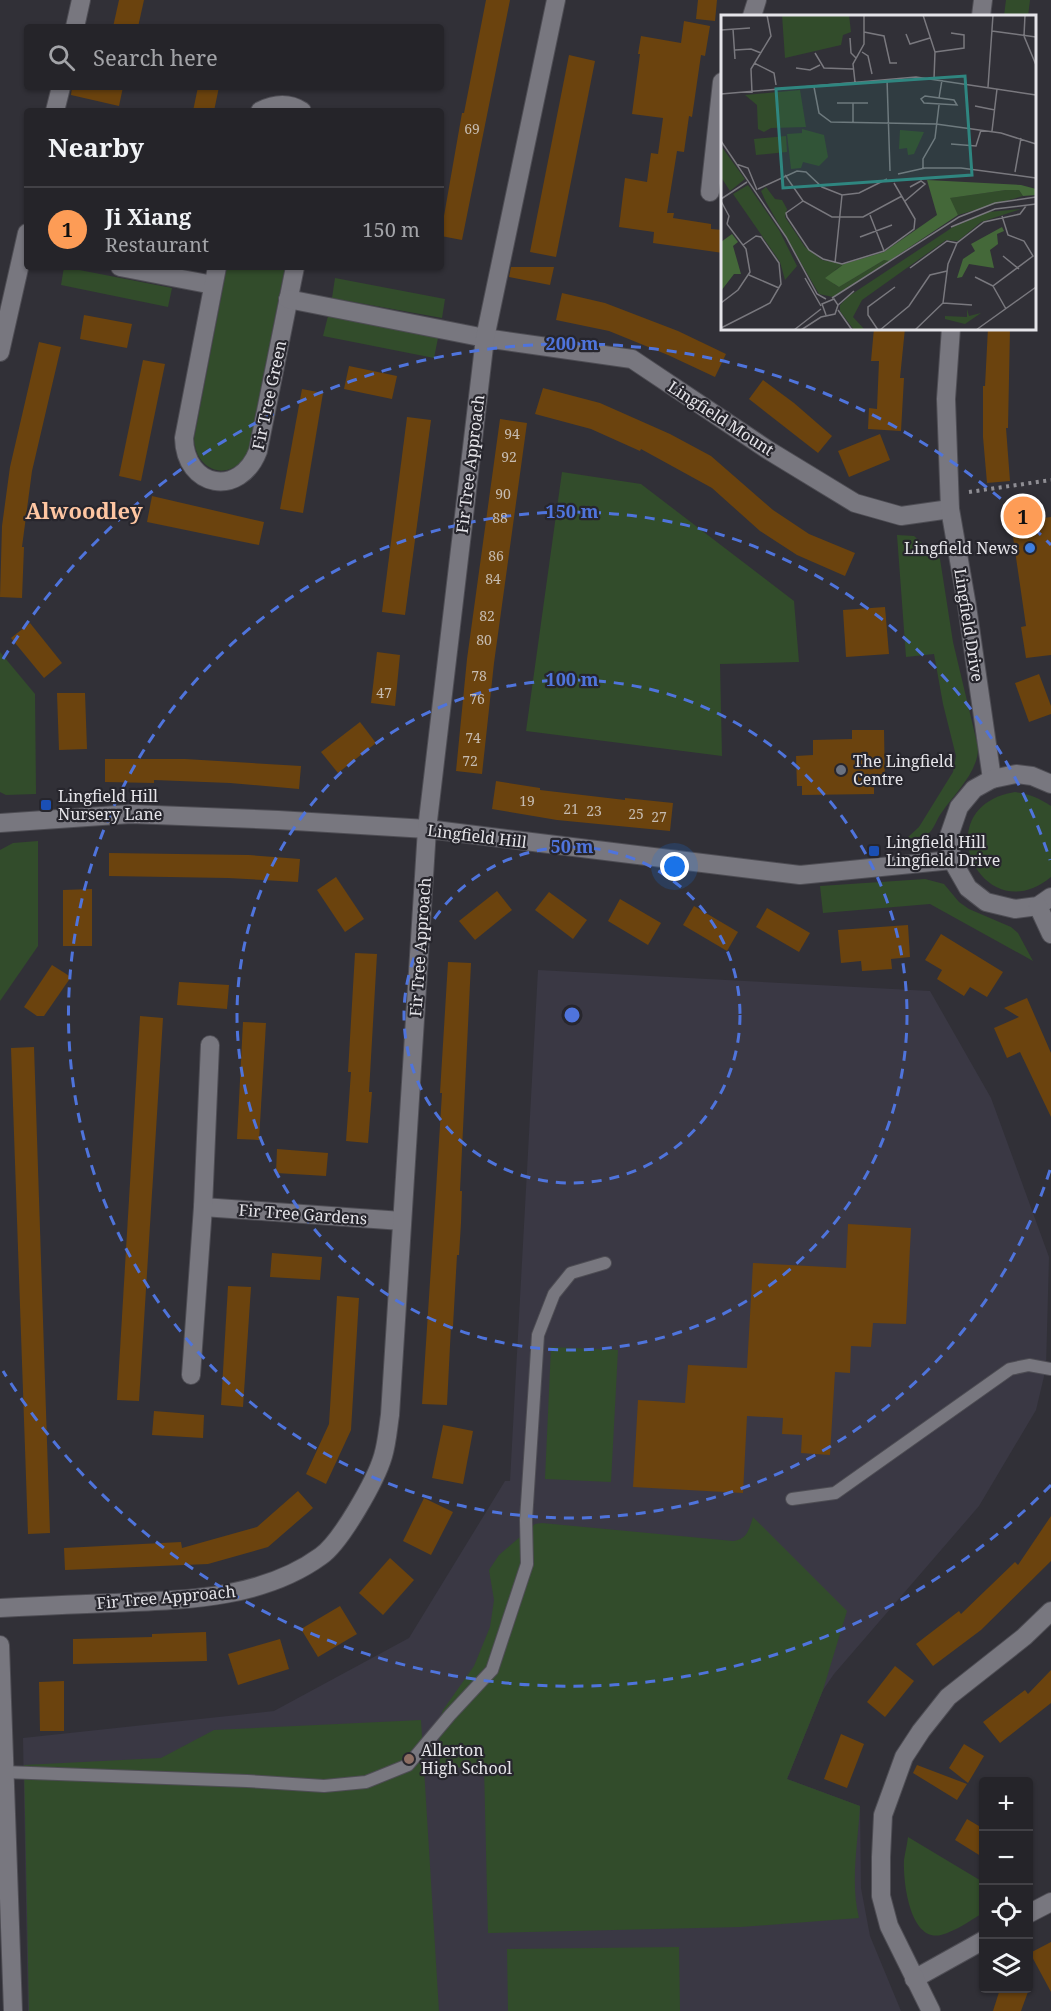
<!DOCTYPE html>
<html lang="en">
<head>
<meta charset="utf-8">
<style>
  body { margin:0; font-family:"Noto Serif",serif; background:#313035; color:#f1f3f6 }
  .controls { position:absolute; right:18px; bottom:18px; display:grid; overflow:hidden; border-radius:6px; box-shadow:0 2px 4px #0004 }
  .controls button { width:54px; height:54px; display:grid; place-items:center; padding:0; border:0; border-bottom:2px solid #424146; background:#252429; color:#f1f3f6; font:30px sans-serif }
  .you { position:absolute; left:675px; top:867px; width:21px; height:21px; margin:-15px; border:4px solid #fff; border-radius:50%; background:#1a73e8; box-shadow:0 0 0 9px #1a73e833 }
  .badge { display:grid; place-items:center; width:39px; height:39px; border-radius:50%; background:#fd9c56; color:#111; font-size:20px; font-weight:700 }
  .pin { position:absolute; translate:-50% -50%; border:3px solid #fff; box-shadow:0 2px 6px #0006 }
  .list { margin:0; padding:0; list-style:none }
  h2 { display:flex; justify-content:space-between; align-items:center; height:78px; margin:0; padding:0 24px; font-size:26px }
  h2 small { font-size:20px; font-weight:400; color:#a3a4a8 }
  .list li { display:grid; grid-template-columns:39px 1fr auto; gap:18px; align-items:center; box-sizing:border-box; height:84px; padding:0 24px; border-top:2px solid #424146 }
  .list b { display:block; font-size:22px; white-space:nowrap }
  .list p { margin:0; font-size:20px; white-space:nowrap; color:#a3a4a8 }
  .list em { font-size:20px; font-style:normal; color:#a3a4a8 }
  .icon { flex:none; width:33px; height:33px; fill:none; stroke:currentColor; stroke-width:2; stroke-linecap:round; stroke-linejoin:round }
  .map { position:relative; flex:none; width:1051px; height:2011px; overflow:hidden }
  .search { position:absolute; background:#252429; box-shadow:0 2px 4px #0004; left:24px; top:24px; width:420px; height:66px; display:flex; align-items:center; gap:15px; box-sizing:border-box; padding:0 21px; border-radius:6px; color:#a3a4a8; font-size:22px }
  .panel { position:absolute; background:#252429; box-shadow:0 2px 4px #0004; left:24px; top:108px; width:420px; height:162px; border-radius:6px }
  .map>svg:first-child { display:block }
  .built { fill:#3a3844 }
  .green { fill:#324c2b }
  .building { fill:#6b430e }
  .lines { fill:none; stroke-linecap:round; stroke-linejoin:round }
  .lane-casing { stroke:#4e4d54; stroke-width:14 }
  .street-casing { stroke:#4e4d54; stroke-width:20 }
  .path { stroke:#8f8e94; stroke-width:4; stroke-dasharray:3 4.5; stroke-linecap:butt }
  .lane { stroke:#78777f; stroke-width:12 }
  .street { stroke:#78777f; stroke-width:18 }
  .ring { fill:none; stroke:#4f74dc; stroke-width:3; stroke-dasharray:10 8 }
  .shop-dot { fill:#3f7fe0; stroke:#27262d; stroke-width:2 }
  .worship-dot { fill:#6b7280; stroke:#27262d; stroke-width:2 }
  .transit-dot { fill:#1a4fb4; stroke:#27262d; stroke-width:2 }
  .education-dot { fill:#8d6e63; stroke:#27262d; stroke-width:2 }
  .labels { text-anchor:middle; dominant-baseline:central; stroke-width:4.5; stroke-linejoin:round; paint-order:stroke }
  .number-label { font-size:14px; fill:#c6bcb2 }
  .street-label { font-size:16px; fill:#e5e4e9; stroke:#27262d }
  .poi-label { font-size:16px; fill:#e5e4e9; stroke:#27262d; text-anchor:start }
  .district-label { font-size:22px; font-weight:bold; fill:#fec6a2; stroke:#27262d }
  .inset-road { fill:none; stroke:#79787e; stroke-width:1.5 }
  .view { fill:#2f8680; fill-opacity:0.15; stroke:#2f8680; stroke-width:3 }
  .inset-edge { fill:none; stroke:#e5e4e9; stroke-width:3 }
  .centre { fill:#4f74dc; stroke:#27262d; stroke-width:3 }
  .ring-label { font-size:18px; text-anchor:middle; font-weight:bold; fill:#4f74dc; stroke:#27262d; stroke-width:4.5; stroke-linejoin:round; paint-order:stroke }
</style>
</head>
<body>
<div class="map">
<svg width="1051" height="2011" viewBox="0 0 1051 2011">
  <rect width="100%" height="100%" fill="#313037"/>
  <polygon class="built" points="538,970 930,991 991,1098 1049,1257 1046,1368 1036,1410 979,1506 834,1674 823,1690 787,1779 860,1806 861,1888 870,1936 901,2011 28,2011 23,1738 274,1711 409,1638 505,1481 510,1481"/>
  <g class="green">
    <polygon points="1006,0 1030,0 1028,16 1004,16"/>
    <polygon points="64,267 172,288 168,307 61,285"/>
    <path d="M 227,267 L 285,267 L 248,452 C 232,483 196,473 194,439 Z"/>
    <polygon points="335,278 445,299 442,318 332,298"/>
    <polygon points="328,316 438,338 434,358 323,336"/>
    <polygon points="562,472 641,484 794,601 799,662 720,664 722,756 526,731"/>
    <path d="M 897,535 L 914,536 L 940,559 L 953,642 L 978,747 C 979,771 955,793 942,812 C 937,818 935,827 930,832 C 923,838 916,838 907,838 L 919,827 L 953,772 L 956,756 L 943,704 L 934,654 L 906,657 Z"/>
    <polygon points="0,652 35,694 36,794 6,795 0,792"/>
    <path d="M 1015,792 C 1030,794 1039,798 1051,806 L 1051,877 C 982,934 923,807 1015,792 Z"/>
    <polygon points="38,841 38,946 0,1001 0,850 13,843"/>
    <polygon points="925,879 944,884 959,902 969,909 1011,927 1018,933 1033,961 930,904 823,913 820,886"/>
    <polygon points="551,1347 618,1350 611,1482 545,1479"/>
    <path d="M 753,1517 L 847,1611 L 823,1690 L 787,1779 L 860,1806 C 858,1843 850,1882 859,1918 L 741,1927 L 488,1933 L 484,1767 L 440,1768 L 439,1721 L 443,1710 L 474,1666 L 490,1627 L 494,1600 L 489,1570 L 499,1555 L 535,1524 L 542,1523 L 733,1541 C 748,1539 749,1529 753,1517 Z"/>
    <polygon points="421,1720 439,2011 29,2011 24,1765 161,1758 214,1730"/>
    <path d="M 908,1837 L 983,1882 L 983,1913 C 971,1920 956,1931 941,1935 C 910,1942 903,1882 904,1860 C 905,1853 907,1845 908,1837 Z"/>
    <polygon points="679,1947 680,2011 508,2011 507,1949"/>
  </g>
  <g class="building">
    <polygon points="119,0 144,0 138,27 113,27"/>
    <polygon points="486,0 510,0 462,240 441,236 441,233 462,113 464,113"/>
    <polygon points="698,0 717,0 715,21 696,19"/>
    <polygon points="684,21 710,26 705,56 701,55 692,117 689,116 684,152 677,151 667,213 674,213 673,218 711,224 711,229 723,230 723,253 653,243 654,232 619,227 625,178 647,182 651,153 658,154 663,118 632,114 640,54 638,54 641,36 681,43"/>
    <polygon points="569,55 595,61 556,257 530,252"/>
    <polygon points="72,87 123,87 119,106 71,95"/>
    <polygon points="198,87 219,87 214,111 193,111"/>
    <polygon points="511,267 554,267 550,285 509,277"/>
    <polygon points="562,293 605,303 678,331 726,354 715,377 668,355 609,331 556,320"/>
    <polygon points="84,315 132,324 127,348 80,339"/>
    <polygon points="874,328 905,328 900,378 904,378 901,431 868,429 869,408 877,409 879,361 871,361"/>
    <polygon points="988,328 1010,328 1008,428 1006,428 1010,481 987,483 983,437 983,386 985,386"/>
    <polygon points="39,342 61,347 32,471 22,547 24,547 22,598 0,597 2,526 10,467"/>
    <polygon points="143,360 165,364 141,481 119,476"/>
    <polygon points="349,366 397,376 392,399 344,389"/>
    <polygon points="763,380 794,403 832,436 818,453 749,399"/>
    <polygon points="543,388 600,403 670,434 711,456 773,510 809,534 855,553 845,576 797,555 760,531 712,488 641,449 640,451 591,429 535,414"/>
    <polygon points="302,389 323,393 303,513 280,509"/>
    <polygon points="407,417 431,420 405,615 382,612"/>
    <polygon points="500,419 527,423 494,663 482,774 456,771 467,659"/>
    <polygon points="880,434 890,460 849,477 838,451"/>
    <polygon points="152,496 264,522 259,545 147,522"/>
    <polygon points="1034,500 1036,519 1051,517 1051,655 1026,658 1021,627 1026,626 1012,530 1007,531 1003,504"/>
    <polygon points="885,607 889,654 846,657 843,610"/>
    <polygon points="30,623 62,663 44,678 11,638"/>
    <polygon points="377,652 400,655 395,706 371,703"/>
    <polygon points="1039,674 1051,706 1051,714 1029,722 1015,683"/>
    <polygon points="57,693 85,693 87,749 59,750"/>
    <polygon points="360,722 376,743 338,773 321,752"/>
    <polygon points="852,730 884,730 885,785 874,786 874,794 802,795 802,786 797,786 796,756 813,755 813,740 852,739"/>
    <polygon points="105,759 185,759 301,766 299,789 230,783 154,780 154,783 105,782"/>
    <polygon points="496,781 540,788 540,790 625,800 625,798 673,803 670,831 557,820 492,809"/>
    <polygon points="109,853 249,855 300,859 298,882 228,878 109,876"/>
    <polygon points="336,877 364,919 345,932 317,890"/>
    <polygon points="92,889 92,946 63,946 63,890"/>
    <polygon points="497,891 512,910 475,940 459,921"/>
    <polygon points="549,892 587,920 573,939 535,910"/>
    <polygon points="620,899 661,923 648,945 608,921"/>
    <polygon points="694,906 738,932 727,951 683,925"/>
    <polygon points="767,908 810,933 799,952 756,927"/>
    <polygon points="908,925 910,957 891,959 892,969 862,971 861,961 841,963 838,930"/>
    <polygon points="941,934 1003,972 987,997 970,987 964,996 937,979 942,970 925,960"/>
    <polygon points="355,953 377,954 369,1092 372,1092 368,1143 346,1141 351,1072 348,1072"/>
    <polygon points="448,962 471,963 460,1191 462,1191 461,1223 459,1255 457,1255 453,1326 451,1326 447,1405 422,1404 436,1190 442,1093 440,1093"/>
    <polygon points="52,965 71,977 44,1016 37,1016 24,1007"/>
    <polygon points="179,982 229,985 227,1009 177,1005"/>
    <polygon points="1027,998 1051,1053 1051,1117 1020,1052 1007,1058 994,1028 1019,1017 1004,1008"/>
    <polygon points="140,1016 163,1018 139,1401 117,1400"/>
    <polygon points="243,1022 266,1023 259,1140 237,1139"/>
    <polygon points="34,1047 50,1533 28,1534 11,1048"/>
    <polygon points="277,1149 328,1153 326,1176 276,1173"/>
    <polygon points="848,1224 911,1228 906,1324 873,1323 871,1347 851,1346 850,1373 835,1372 830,1455 801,1453 802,1435 782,1434 783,1418 747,1416 743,1493 633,1487 638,1400 685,1403 688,1365 747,1368 753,1263 846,1268"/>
    <polygon points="272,1253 322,1257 320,1280 270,1277"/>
    <polygon points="228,1286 251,1287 243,1407 221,1405"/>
    <polygon points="337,1296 359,1298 351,1430 326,1484 306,1474 329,1424"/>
    <polygon points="154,1411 204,1415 203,1438 152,1435"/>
    <polygon points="443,1425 473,1431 463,1484 432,1478"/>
    <polygon points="298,1491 313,1508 268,1547 208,1564 65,1570 64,1548 181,1542 182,1548 257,1527"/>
    <polygon points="424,1498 453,1512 431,1555 403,1541"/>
    <polygon points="1051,1516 1051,1561 981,1630 933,1666 916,1644 959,1611 961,1614 1015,1562 1018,1565"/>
    <polygon points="390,1558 414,1580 383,1615 359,1593"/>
    <polygon points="340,1606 357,1634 318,1657 301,1629"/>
    <polygon points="206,1632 207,1661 73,1664 73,1639 152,1637 152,1634"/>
    <polygon points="280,1639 289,1669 238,1685 228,1654"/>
    <polygon points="895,1666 914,1681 885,1717 867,1702"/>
    <polygon points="1051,1670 1051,1703 1000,1743 983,1722 1025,1690 1028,1694"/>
    <polygon points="64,1681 64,1731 40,1731 39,1682"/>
    <polygon points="841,1734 864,1744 847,1788 824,1779"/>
    <polygon points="964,1744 984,1756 968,1783 949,1768"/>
    <polygon points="917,1765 967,1784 957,1800 913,1773"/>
    <polygon points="967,1819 984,1829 984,1858 955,1840"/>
    <polygon points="1051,1942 1051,1992 1030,1953"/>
    <polygon points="1000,1989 1029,1989 1021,2011 993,2011"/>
  </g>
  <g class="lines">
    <defs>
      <g id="lane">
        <polyline points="792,1499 835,1493 1010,1369 1029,1365 1051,1369"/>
        <polyline points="4,1772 247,1781 324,1786 366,1782 408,1765 450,1715 492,1670 527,1564 526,1520 538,1335 554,1294 571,1273 605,1263"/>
      </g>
      <g id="street">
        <polyline points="752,16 757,0"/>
        <polyline points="981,16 983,0"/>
        <polyline points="75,27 81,0"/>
        <polyline points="55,111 61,87"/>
        <path d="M 260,111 C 274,104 288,102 302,111"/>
        <polyline points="710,192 722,82"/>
        <polyline points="120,267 213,285"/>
        <path d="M 217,267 L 184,438 C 185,488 240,498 258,451 L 295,267"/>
        <polyline points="288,299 485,338 632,359 768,450 855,503 901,516 950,509"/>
        <polyline points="951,328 946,399 950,509 967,606 992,779"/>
        <polyline points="0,352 27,233"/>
        <polyline points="1051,784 1032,776 1016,774 992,779 974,789 959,807 949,836 952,860 968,888 986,902 1015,909 1038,906 1051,897"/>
        <polyline points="0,823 131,814 278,820 427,829 800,875 952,860"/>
        <polyline points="1038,906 1051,934"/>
        <polyline points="203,1207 402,1221"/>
        <polyline points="191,1375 203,1207 210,1045"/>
        <path d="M 0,1608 C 38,1606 76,1604 114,1603 C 184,1600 262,1599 321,1556 C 341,1542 376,1480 383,1456 C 387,1443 388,1428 390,1415 L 427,829 L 485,338 L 556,0"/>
        <polyline points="0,1645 13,2011"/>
        <polyline points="1028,1914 1051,1902"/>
        <polyline points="914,1979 984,1940"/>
        <polyline points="931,2011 889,1926 881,1896 881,1857 883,1815 904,1757 921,1731 948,1697 1024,1637 1051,1611"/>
      </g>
    </defs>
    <use href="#lane" class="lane-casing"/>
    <use href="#street" class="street-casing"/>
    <polyline class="path" points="969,492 1051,480"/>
    <use href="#lane" class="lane"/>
    <use href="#street" class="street"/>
  </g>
  <g class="ring">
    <circle cx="572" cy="1015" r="168"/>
    <circle cx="572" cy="1015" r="335"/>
    <path d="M1050 1170A503 503 0 1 1 1050 860"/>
    <path d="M1051 1485A671 671 0 0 1 3 1371M3 659A671 671 0 0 1 1051 545"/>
  </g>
  <circle class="shop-dot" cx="1030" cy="548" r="6"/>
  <circle class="worship-dot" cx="841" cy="770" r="6"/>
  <g class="transit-dot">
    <rect x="40" y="799" width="12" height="12" rx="3"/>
    <rect x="868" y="845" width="12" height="12" rx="3"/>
  </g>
  <circle class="education-dot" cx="409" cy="1759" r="6"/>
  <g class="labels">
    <g class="number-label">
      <text x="472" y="128">69</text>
      <text x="512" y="433">94</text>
      <text x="509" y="456">92</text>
      <text x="503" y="493">90</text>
      <text x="500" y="517">88</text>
      <text x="496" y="555">86</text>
      <text x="493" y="578">84</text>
      <text x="487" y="615">82</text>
      <text x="484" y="639">80</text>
      <text x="479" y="675">78</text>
      <text x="384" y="692">47</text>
      <text x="477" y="698">76</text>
      <text x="473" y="737">74</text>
      <text x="470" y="760">72</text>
      <text x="527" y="800">19</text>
      <text x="571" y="808">21</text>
      <text x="594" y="810">23</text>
      <text x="636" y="813">25</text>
      <text x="659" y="816">27</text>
    </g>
    <g class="street-label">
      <text transform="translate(269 395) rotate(-78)">Fir Tree Green</text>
      <text transform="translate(721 418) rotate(33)">Lingfield Mount</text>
      <text transform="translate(470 464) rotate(-83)">Fir Tree Approach</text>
      <text transform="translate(969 625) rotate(81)">Lingfield Drive</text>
      <text transform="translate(477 836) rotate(7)">Lingfield Hill</text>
      <text transform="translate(420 947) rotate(-86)">Fir Tree Approach</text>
      <text transform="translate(303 1214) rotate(4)">Fir Tree Gardens</text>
      <text transform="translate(166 1597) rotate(-5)">Fir Tree Approach</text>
    </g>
    <g class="poi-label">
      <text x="1018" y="548" text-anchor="end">Lingfield News</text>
      <text x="853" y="761">The Lingfield<tspan x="853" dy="18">Centre</tspan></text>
      <text x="58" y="796">Lingfield Hill<tspan x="58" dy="18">Nursery Lane</tspan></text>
      <text x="886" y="842">Lingfield Hill<tspan x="886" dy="18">Lingfield Drive</tspan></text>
      <text x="421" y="1750">Allerton<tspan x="421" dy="18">High School</tspan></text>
    </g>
    <g class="district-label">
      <text x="84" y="510">Alwoodley</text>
    </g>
  </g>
  <g transform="translate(721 15)">
    <rect width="315" height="315" fill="#313037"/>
    <path d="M 61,0 L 128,0 L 130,17 L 122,20 L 120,30 L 64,43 ZM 79,75 L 85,112 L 50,113 L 43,117 L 37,114 L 36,90 L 24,80 ZM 81,114 L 103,120 L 107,142 L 98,151 L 82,147 L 80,153 L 70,154 L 66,119 L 81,118 ZM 179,115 L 203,117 L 193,139 L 187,140 L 186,133 L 178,134 ZM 65,121 L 66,137 L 35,140 L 33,124 ZM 0,131 L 24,164 L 9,176 L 0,162 ZM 27,170 L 58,215 L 76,251 L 64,265 L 59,247 L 12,179 ZM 45,172 L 54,184 L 61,185 L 66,194 L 64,202 L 84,232 L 101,245 L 123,249 L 114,255 L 113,269 L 118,272 L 163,245 L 168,246 L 112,282 L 98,279 L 45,187 L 40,176 ZM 285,175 L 298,175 L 302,181 L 237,200 L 228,183 ZM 300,194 L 260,207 L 237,226 L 225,225 L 141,285 L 132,302 L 144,315 L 133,315 L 119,296 L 119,290 L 128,281 L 232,212 L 267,197 ZM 246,294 L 248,301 L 260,298 L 244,309 L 224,304 L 224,301 L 246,302 Z" fill="#324c2b"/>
    <path d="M 206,165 L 300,170 L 315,174 L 315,180 L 302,181 L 298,175 L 285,175 L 229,183 L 237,200 L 168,246 L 163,245 L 118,272 L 104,263 L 123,249 L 163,237 L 216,200 ZM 281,212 L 283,216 L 276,219 L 277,229 L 269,235 L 273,253 L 248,249 L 241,262 L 236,263 L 242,244 L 254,236 L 250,229 ZM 11,219 L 17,227 L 12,231 L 20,259 L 13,259 L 0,276 L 0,227 Z" fill="#446839"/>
    <path class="inset-road" d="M 202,0 L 214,37 L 213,64M 304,0 L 303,21 L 315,50M 12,14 L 14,44M 0,15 L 29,13M 271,16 L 315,22M 143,17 L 163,21 L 169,48 L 176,48M 185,19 L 189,29 L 209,23M 129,23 L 130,38 L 135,43M 14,35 L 30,34 L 40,38M 141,37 L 147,41 L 151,59M 214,37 L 243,33 L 243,20 L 230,18M 94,38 L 103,53 L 132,54M 33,48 L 53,58 L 55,70M 75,53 L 89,55 L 99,50M 166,64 L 169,156M 134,67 L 132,49 L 143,29 L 143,0M 93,72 L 98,98 L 110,107 L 215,109 L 280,118 L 315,129M 267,72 L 272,0M 31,78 L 30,54 L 50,21 L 46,0M 0,79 L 195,62 L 315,80M 204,81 L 233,85 L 236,90 L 203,88 L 200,84 ZM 218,83 L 221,65M 116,88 L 147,88M 254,91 L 274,95M 132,107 L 132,88M 271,116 L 276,74M 0,126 L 65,222 L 96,279 L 105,284M 230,129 L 255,131 L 260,115M 15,149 L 27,153 L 36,175M 202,153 L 202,144 L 214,123 L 218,90M 294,157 L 300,123M 177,159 L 204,153 L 240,153 L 315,163M 64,160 L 82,186 L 111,202 L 142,202 L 181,181M 37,174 L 76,156 L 85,157 L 101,172 L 121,180 L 138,178 L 166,164M 0,184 L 26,167M 0,186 L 8,201 L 6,209M 82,186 L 65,198 L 66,202 L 88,235 L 102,244 L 121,249 L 163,236 L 193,214 L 194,204 L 173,168M 184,186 L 204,169 L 200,166 L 189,172M 149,200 L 163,236M 281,201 L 287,220 L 303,226 L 312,241 L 272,271 L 285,294M 230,212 L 274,194 L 315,189M 139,222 L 171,210M 282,241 L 298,254M 114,248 L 121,180M 189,253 L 226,226 L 236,228M 28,260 L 58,273M 254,262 L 272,271M 84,263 L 100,291M 111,283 L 238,202 L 274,188 L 315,182M 0,288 L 17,275 L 29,257 L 25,234 L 6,209M 222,288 L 251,290M 117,290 L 133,276M 117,295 L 131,315M 0,313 L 49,288 L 60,269 L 58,248 L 40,222 L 35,221 L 22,230M 73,315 L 100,294M 80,315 L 100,302 L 114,299 L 117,290 L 113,284 L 101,289 L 105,300M 157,315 L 147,300 L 147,292 L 174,272M 159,315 L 188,291 L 209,260 L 226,256M 194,315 L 222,288 L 227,249 L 236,228 L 263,207 L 299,199 L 305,191M 255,315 L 315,272"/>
    <path class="view" d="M 244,61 L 251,160 L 62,173 L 55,74 Z"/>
    <rect width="315" height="315" class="inset-edge"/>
  </g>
  <circle cx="572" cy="1015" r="9" class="centre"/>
  <g class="ring-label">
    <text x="572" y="350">200 m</text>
    <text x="572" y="518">150 m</text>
    <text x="572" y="686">100 m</text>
    <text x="572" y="853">50 m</text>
  </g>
</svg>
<div class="controls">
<button>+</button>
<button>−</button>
<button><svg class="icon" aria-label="locate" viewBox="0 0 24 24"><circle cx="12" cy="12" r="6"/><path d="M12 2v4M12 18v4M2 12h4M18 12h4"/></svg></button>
<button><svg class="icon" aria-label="layers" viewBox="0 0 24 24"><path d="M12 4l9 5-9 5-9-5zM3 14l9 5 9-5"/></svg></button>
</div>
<div class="you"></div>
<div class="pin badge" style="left:1023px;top:516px">1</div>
<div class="search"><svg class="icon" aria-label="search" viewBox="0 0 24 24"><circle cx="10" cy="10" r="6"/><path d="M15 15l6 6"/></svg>Search here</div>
<section class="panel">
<h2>Nearby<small></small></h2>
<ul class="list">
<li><span class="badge">1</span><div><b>Ji Xiang</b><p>Restaurant</p></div><em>150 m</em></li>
</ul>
</section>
</div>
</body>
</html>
